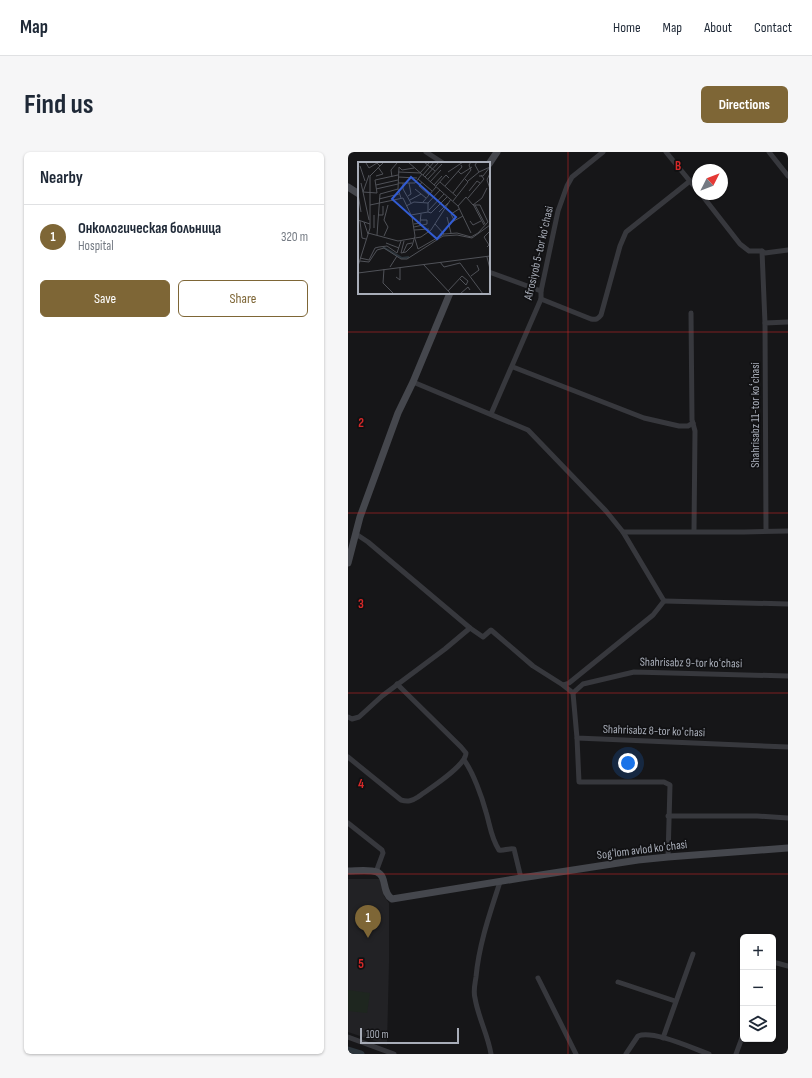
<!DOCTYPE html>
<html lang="en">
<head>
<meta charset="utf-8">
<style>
  body { margin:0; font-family:"Sofia Sans Condensed",sans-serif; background:#f6f6f7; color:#1f2937 }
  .controls { position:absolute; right:12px; bottom:12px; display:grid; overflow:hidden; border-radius:6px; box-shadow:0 1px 3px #0004 }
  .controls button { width:36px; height:36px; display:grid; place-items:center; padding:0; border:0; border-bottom:1px solid #e0e1e3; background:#fff; color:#1f2937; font:20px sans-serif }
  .compass { position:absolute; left:344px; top:12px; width:36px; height:36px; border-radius:50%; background:#fff; box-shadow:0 1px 3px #0004; rotate:48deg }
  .scale { position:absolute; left:12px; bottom:10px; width:99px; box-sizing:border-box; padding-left:4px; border:2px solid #a8adb8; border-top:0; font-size:11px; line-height:14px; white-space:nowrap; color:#a8adb8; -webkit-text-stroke:3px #111113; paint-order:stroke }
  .you { position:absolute; left:280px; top:611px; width:14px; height:14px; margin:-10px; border:3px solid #fff; border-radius:50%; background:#1a73e8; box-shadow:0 0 0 6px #1a73e833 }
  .badge { display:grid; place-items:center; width:26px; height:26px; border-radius:50%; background:#7e6636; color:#fff; font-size:13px; font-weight:700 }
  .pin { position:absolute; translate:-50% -33px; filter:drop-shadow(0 1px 2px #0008) }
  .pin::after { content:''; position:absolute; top:21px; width:14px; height:12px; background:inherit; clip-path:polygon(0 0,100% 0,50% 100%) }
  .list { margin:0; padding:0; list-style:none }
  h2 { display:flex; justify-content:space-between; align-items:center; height:52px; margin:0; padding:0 16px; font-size:17px }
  h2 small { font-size:13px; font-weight:400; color:#747a83 }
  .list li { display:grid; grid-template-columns:26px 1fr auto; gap:12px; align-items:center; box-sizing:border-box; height:64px; padding:0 16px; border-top:1px solid #e0e1e3 }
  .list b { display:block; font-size:15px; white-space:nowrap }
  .list p { margin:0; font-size:13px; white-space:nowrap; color:#747a83 }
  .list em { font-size:13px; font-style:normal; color:#747a83 }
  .actions { display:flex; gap:8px; padding:12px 16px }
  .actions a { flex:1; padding:9px 0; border:1px solid #7e6636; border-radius:6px; text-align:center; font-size:14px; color:#7e6636 }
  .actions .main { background:#7e6636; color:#fff }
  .icon { flex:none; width:22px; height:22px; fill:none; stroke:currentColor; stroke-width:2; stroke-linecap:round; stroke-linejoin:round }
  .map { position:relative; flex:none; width:440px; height:902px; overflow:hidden; border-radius:6px }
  header { display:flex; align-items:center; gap:24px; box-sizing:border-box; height:56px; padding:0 20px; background:#fff; border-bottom:1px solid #e0e1e3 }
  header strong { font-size:19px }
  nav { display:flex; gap:22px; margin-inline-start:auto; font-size:14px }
  .intro { display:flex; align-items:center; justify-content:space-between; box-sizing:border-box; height:96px; padding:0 24px }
  h1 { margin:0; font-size:28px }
  .button { padding:10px 18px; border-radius:6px; background:#7e6636; color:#fff; font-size:14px; font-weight:700 }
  main { display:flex; gap:24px; padding:0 24px }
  aside { flex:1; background:#fff; border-radius:6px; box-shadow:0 1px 3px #0004 }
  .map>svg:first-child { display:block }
  .built { fill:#222225 }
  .green { fill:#1e261f }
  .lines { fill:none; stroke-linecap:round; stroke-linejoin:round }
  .canal { stroke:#2c353c; stroke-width:7 }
  .street { stroke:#37383d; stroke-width:5 }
  .secondary { stroke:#45474d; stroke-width:7 }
  .grid { fill:none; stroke:#d62828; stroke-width:1; stroke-opacity:0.55 }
  .labels { text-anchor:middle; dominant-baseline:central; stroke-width:3.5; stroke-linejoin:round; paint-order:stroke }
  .street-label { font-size:12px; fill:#a8adb8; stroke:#111113 }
  .inset-river { fill:none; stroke:#2c353c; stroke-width:2 }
  .inset-road { fill:none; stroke:#505258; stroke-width:1 }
  .view { fill:#325cd3; fill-opacity:0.15; stroke:#325cd3; stroke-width:2 }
  .inset-edge { fill:none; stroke:#a8adb8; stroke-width:2 }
  .grid-label { font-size:13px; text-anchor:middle; font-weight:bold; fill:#d62828; stroke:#111113; stroke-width:3.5; stroke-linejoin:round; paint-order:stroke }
</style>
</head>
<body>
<header>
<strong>Map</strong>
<nav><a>Home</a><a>Map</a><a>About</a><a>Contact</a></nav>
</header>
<div class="intro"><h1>Find us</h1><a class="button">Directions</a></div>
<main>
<aside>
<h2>Nearby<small></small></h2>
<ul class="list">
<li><span class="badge">1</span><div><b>Онкологическая больница</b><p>Hospital</p></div><em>320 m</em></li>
</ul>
<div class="actions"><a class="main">Save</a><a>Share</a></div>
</aside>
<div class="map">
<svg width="440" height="902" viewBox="0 0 440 902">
  <rect width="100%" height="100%" fill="#161618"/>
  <polygon class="built" points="0,727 33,727 36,744 41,751 41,811 39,893 0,880"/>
  <polygon class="green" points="0,838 22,841 19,861 0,859"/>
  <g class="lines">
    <polyline class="canal" points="0,898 13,902"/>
    <g class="street">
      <polyline points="78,0 95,11"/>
      <polyline points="318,0 350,39"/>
      <polyline points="421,0 440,24"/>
      <polyline points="353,42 392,92 401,99 414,99 417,101 440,98"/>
      <polyline points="414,99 417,171"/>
      <polyline points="141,120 193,139"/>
      <path d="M 193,147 L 243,167 C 248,168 250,167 253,163 L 272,94 L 278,80 L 342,29"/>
      <polyline points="343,161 344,268 347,279 346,379"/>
      <polyline points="165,215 296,266 331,274 340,274 345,271"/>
      <polyline points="65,230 180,278 258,359 275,380 316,449"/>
      <polyline points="143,262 193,147 193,139 210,59 219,34 224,25 255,0"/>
      <polyline points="418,379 417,171 440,170"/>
      <polyline points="275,380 396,380 440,379"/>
      <polyline points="8,382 20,390 122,476 135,485 143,478 185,514 215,533 221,531 305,463 316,449"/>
      <polyline points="316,449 440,452"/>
      <polyline points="215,533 225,541 229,586 440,595"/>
      <polyline points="225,541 235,532 286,520 440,524"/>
      <polyline points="0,565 4,567 11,565 34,544 97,497 122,476"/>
      <polyline points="229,586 231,630 316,630 322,633 320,705"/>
      <path d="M 0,605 L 53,648 C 60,650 64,649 70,645 C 81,637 118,614 118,601 L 113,595 L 49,532"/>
      <path d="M 116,608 C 125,620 134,645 138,660 C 142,673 143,686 151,698 C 156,699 160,696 166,697 L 173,726"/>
      <polyline points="320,664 409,664 440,666"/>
      <polyline points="0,671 34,698 35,701 28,720"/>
      <polyline points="425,810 440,814"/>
      <polyline points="190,826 228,902"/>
      <polyline points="270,830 327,849"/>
      <polyline points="0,885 46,902"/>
      <polyline points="315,886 345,802"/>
      <path d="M 143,902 C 140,883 130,865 127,846 C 125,839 127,832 128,825 C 131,792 142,761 152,730"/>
      <path d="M 278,902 L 290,884 C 305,878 344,896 361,902"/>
      <polyline points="388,902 395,883"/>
    </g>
    <g class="secondary">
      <polyline points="141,12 149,0"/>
      <polyline points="0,35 11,42"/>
      <polyline points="0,411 12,365 50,261 65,230 102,141"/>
      <path d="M 0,719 C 8,719 21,717 29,720 C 40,725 33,740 44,747 L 173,726 L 290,708 L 320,705 L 440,696"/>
    </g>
  </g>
  <path class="grid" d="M 220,0 L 220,902M 0,180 L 440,180M 0,361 L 440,361M 0,541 L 440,541M 0,722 L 440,722"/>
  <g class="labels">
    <g class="street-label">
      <text transform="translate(191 101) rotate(-77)">Afrosiyob 5-tor koʻchasi</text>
      <text transform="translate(407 263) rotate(-90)">Shahrisabz 11-tor koʻchasi</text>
      <text transform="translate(343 511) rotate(1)">Shahrisabz 9-tor koʻchasi</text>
      <text transform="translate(306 579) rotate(2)">Shahrisabz 8-tor koʻchasi</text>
      <text transform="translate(294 698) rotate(-7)">Sogʻlom avlod koʻchasi</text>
    </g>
  </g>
  <g transform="translate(10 10)">
    <rect width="132" height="132" fill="#161618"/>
    <path class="inset-river" d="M 25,85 L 44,96 L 51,95"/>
    <path class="inset-road" d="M 50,0 L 100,44 L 113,71M 66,0 L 77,9M 119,0 L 117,3 L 121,10 L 132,5M 8,1 L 11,6 L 19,1 L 22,4M 2,4 L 7,19M 41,5 L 40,27 L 43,36M 41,5 L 44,8 L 56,6M 100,9 L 103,12 L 114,5M 40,10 L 63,11M 90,10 L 105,0M 62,11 L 72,0M 132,11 L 129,18 L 132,27M 65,13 L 76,0M 18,14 L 25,12 L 20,5M 121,14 L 125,14 L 132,5M 34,15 L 33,8 L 39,1M 40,15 L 59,16M 67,15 L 81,0M 60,17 L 74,29M 70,17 L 84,2M 110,19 L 121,10M 64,20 L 61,24 L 71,33M 72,20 L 83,8M 82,20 L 98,34M 3,21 L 5,30 L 19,31 L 17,18 L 40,13M 40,21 L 57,21 L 64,12M 45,21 L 45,27 L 53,41M 18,23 L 40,18M 76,23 L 84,14M 78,24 L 88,13 L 91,16M 87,24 L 104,5 L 103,3M 18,27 L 40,22M 57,27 L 68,36M 111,29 L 119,19 L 122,21M 95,31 L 113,8 L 111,3 L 113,0M 0,32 L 3,50M 50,34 L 53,32 L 51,21M 108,35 L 115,43 L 122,43 L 130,60M 110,36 L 126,17 L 123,13M 21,37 L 41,32M 52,38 L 63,32M 95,39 L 110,20 L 107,17M 65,40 L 78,25M 115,42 L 126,63M 12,43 L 45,36 L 54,55 L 57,74 L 54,84 L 48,90 L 43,91 L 46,79M 115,43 L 124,36 L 129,26M 117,43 L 127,62M 48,44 L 56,40 L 70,41M 100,44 L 108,35M 71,48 L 86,32M 70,50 L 73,51 L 89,35M 81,50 L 90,41M 16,53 L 16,66M 20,53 L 25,53 L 25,44M 53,53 L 70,50 L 70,41 L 82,28M 89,55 L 93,71M 0,58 L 12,62M 11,58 L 5,30 L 11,13M 96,58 L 93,52 L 101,47M 2,59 L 4,76 L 8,77M 112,59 L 115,63 L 123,59M 6,60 L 10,72M 92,61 L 105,54M 56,62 L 62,61 L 63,52M 77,62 L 86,72M 56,65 L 69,62 L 69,58 L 62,58M 56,68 L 71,67M 10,71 L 40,79 L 63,75 L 73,68 L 93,37M 19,73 L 22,32 L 40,27M 26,74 L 30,65 L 26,58 L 30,43M 57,77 L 60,87 L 86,72 L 99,71 L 113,75 L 120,71 L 130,60M 28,81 L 41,86M 129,85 L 131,83 L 126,75 L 132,69M 45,91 L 49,82 L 54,81M 129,95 L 132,107M 2,96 L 11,98 L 17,86 L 21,85 L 29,84 L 39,91 L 43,79M 2,99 L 11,100 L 19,88 L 26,86 L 43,97 L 49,97 L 85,74 L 99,73 L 114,76 L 132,63M 82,100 L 86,105 L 102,101 L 125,132M 65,102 L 93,132M 0,104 L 12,66 L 12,14 L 26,0M 32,105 L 39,94M 26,107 L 25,121 L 36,132M 0,111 L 132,94M 113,114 L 121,108 L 119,103M 38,115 L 42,118 L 42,106M 102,117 L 108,123 L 110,119M 90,129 L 104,114 L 110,119M 102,132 L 110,125 L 112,128"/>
    <path class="view" d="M 53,15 L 98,55 L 79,77 L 34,37 Z"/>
    <rect width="132" height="132" class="inset-edge"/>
  </g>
  <g class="grid-label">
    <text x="330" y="18">B</text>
    <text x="13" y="275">2</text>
    <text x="13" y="456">3</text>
    <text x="13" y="636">4</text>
    <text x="13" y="816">5</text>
  </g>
</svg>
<div class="controls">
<button>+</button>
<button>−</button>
<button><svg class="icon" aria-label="layers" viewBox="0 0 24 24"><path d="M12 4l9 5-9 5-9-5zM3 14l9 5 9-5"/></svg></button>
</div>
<svg class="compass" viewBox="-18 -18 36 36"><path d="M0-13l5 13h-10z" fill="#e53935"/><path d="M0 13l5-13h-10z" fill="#747a83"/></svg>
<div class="scale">100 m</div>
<div class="you"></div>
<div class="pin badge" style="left:20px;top:786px">1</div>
</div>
</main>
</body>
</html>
